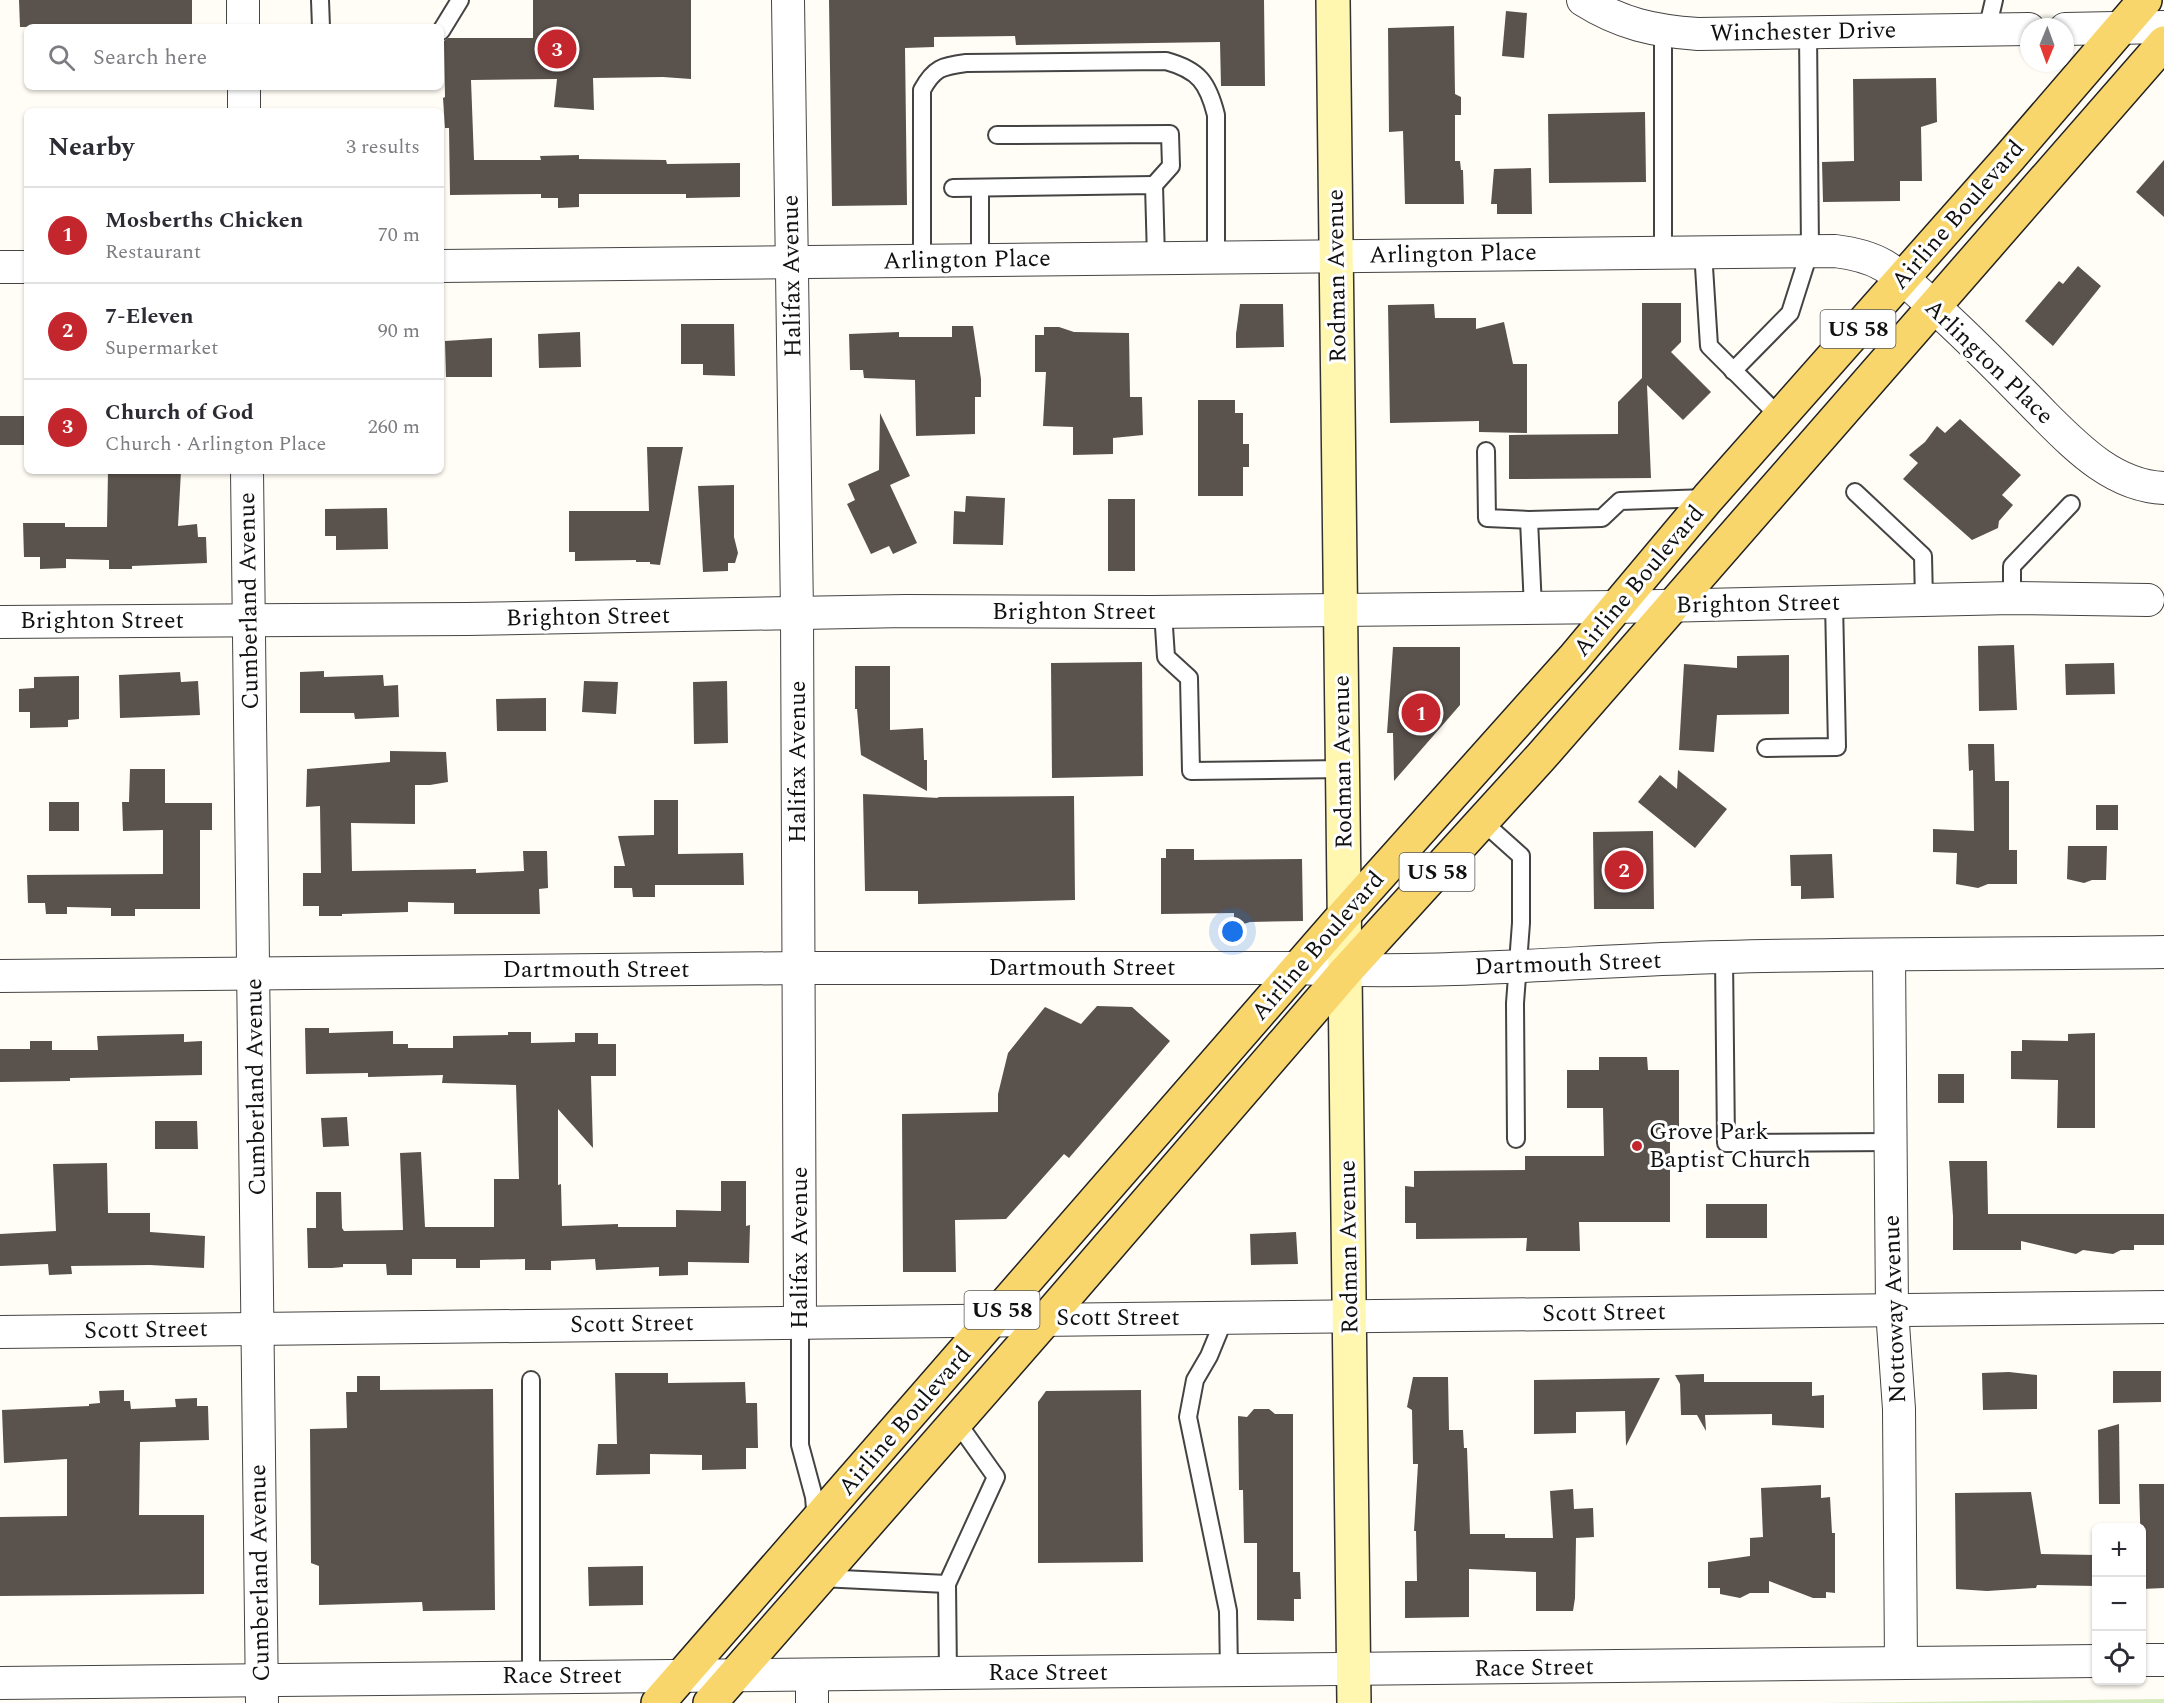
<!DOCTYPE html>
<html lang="en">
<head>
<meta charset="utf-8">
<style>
  body { margin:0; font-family:Spectral,serif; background:#f7f7f7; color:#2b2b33 }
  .controls { position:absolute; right:18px; bottom:18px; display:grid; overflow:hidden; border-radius:9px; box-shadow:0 2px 4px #0004 }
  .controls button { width:54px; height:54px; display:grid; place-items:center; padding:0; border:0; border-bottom:2px solid #e1e1e2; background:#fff; color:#2b2b33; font:30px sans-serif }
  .compass { position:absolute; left:2020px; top:18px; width:54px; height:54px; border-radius:50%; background:#fff; box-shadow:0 2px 4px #0004; rotate:181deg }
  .you { position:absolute; left:1233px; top:932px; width:21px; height:21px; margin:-15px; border:4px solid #fff; border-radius:50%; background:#1a73e8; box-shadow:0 0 0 9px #1a73e833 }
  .badge { display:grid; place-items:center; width:39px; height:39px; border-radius:50%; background:#c4262e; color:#fff; font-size:20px; font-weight:700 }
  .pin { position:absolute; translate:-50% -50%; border:3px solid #fff; box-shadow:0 2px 6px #0006 }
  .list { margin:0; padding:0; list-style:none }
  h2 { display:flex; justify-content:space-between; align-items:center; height:78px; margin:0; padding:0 24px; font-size:26px }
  h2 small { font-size:20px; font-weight:400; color:#7c7c81 }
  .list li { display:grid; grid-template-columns:39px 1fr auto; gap:18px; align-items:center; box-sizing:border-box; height:96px; padding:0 24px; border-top:2px solid #e1e1e2 }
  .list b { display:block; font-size:22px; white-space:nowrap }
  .list p { margin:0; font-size:20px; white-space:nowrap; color:#7c7c81 }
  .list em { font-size:20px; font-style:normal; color:#7c7c81 }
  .icon { flex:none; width:33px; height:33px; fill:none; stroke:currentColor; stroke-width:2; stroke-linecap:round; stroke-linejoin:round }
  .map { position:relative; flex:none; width:2164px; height:1703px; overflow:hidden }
  .search { position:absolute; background:#fff; box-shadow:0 2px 4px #0004; left:24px; top:24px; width:420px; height:66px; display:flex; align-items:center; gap:15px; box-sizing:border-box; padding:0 21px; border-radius:9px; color:#7c7c81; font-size:22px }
  .panel { position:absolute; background:#fff; box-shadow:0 2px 4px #0004; left:24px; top:108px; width:420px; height:366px; border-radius:9px }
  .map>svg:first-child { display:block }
  .green { fill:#d5ebbd }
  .building { fill:#5a524d }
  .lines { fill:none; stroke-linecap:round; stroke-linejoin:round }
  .lane-casing { stroke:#444; stroke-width:20 }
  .street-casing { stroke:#444; stroke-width:34 }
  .secondary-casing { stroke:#333; stroke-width:36 }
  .primary-casing { stroke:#222; stroke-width:36 }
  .lane { stroke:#fff; stroke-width:16 }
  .street { stroke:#fff; stroke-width:32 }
  .secondary { stroke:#fff6b0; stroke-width:33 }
  .primary { stroke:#f9d66b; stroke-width:33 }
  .poi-dot { fill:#c4262e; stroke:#fff; stroke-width:2 }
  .labels { text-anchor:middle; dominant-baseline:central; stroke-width:6; stroke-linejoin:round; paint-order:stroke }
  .shield { fill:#fff; stroke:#585858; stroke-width:1.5 }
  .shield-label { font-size:22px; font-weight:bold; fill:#111 }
  .street-label { font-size:24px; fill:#111; stroke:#fff }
  .poi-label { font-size:24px; fill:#111; stroke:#fff; text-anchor:start }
</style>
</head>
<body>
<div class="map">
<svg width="2164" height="1703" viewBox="0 0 2164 1703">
  <rect width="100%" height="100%" fill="#fffdf5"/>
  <polygon class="green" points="2164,1699 2164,1703 1824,1703"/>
  <g class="building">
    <polygon points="19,0 192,0 192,25 20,27"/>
    <polygon points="533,0 691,0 691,79 663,77 593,78 594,110 554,107 557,79 471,80 474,160 541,160 540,156 579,155 579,159 666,160 667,164 740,163 740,197 686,198 686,194 579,194 579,207 558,208 558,198 541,198 541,194 450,195 449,128 445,128 443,98 445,97 444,41 448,38 533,38"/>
    <polygon points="829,0 1264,0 1265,86 1221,86 1220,42 1016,45 1015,36 934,37 934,47 905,48 907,205 832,206"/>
    <polygon points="1506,11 1527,13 1524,58 1502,56"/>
    <polygon points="1454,26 1455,94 1461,97 1461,115 1455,115 1455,161 1460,161 1461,170 1463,170 1464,204 1405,204 1403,131 1389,132 1388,28"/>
    <polygon points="1936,78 1937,122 1921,127 1922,181 1900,181 1900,201 1823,202 1822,162 1854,161 1853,79"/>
    <polygon points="1645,112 1646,182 1549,183 1548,114"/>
    <polygon points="2164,160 2164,217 2136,192"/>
    <polygon points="1531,168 1532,214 1497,214 1497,204 1491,204 1494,169"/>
    <polygon points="2078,266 2101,286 2053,346 2025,321 2059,281 2063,284"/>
    <polygon points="1642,303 1681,303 1681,342 1671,352 1711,392 1683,420 1647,385 1651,478 1509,479 1509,435 1618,434 1618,402 1642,378"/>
    <polygon points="1240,304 1283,304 1284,347 1236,348 1236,334"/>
    <polygon points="1434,304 1435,318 1476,318 1476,329 1504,322 1513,364 1527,364 1527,433 1479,432 1479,421 1390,423 1388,305"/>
    <polygon points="681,324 734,324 735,376 703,375 703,364 681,364"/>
    <polygon points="952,326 973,326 981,379 981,397 975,397 975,434 916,436 915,380 864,378 863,370 850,370 849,334 899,332 899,337 952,337"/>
    <polygon points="1044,327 1059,327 1074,332 1129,333 1130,397 1142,397 1143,435 1113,438 1113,454 1073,455 1073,427 1043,426 1046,372 1035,372 1035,335 1044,335"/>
    <polygon points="580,332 581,367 539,368 538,334"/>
    <polygon points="492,338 492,377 446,377 445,341"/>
    <polygon points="1198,400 1235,400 1235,413 1243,413 1243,444 1249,444 1249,467 1243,467 1243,496 1198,496"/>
    <polygon points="880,413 910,476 890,485 917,543 893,554 889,546 871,554 847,504 855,500 848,484 879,470"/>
    <rect x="0" y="416" width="27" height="29"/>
    <polygon points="1960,419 2021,475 2002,495 2013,505 1999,521 1998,528 1972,540 1903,479 1918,463 1909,455 1925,442 1937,426 1945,433"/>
    <polygon points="647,447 683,447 660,565 650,564 650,562 636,562 636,560 575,561 575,552 569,552 569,511 649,511"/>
    <polygon points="108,471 181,471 178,526 197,524 198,537 206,537 207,563 132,566 132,569 109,569 109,560 66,559 66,568 40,569 40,557 24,557 23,523 65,523 65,527 107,527"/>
    <polygon points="734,485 734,537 738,553 735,563 728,563 728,571 703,572 698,486"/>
    <polygon points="966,496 1005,498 1003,545 953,544 954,511 965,512"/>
    <rect x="1108" y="499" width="27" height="72"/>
    <polygon points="387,508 388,549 336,550 336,536 325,536 325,509"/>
    <polygon points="2014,645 2017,710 1979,711 1978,646"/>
    <polygon points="1393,647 1460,647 1460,705 1394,781 1393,733 1387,733"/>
    <polygon points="1789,655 1789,714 1717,715 1714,752 1679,750 1684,664 1737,668 1737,656"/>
    <polygon points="1142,662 1143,776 1052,778 1051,663"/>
    <polygon points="2114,663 2115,694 2066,695 2065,664"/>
    <polygon points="855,666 890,666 890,730 923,728 924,760 927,760 927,791 861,755 857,709 855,709"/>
    <polygon points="324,671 324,677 383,675 384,686 398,685 399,717 355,719 354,713 300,713 300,672"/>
    <polygon points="180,672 181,682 198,681 200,715 120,718 119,675"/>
    <polygon points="79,676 79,719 68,720 68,727 30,728 30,712 19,712 19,689 34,688 34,677"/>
    <polygon points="584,681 618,682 616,714 582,712"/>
    <polygon points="727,681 728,743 694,744 693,682"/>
    <polygon points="546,698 546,731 497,731 496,699"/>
    <polygon points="1968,744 1994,744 1995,781 2009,781 2009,850 2017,850 2017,884 1988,884 1978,888 1956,884 1957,853 1933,852 1933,829 1974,831 1973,770 1969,771"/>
    <polygon points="390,751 446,752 448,782 430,785 415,785 415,824 351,823 352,871 476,869 476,873 524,871 523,851 547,851 548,888 539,889 540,914 454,914 454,903 408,902 408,912 342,914 342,916 319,916 319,906 303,906 303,873 321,873 320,806 306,807 307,769 390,762"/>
    <polygon points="130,769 165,769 165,803 212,803 212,830 200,830 200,909 135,909 135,916 111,916 111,908 67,907 67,914 46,914 45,903 28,903 27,875 163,874 163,830 123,831 122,802 129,802"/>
    <polygon points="1678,770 1727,809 1695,848 1638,802 1660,775 1677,789"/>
    <polygon points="863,794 939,798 937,797 1074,796 1075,900 918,904 918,891 865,891"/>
    <polygon points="654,800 678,800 678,854 743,853 744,885 655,885 655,897 633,897 632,888 614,888 614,866 625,866 618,836 654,835"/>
    <rect x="49" y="802" width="30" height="29"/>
    <rect x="2096" y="805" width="22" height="25"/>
    <polygon points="1653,831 1654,909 1594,909 1593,832"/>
    <polygon points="2068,846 2107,846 2106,880 2092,880 2084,883 2067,879"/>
    <polygon points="1166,849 1194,849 1194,860 1302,859 1303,921 1250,922 1234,927 1234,913 1161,914 1161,858 1166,858"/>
    <polygon points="1832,854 1834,898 1801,899 1801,886 1791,886 1790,855"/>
    <polygon points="1097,1006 1132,1007 1170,1041 1069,1158 1064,1154 1006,1219 955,1220 956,1272 903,1272 902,1114 998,1112 998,1094 1008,1053 1045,1007 1081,1024"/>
    <polygon points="305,1028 329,1028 329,1033 393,1031 393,1044 408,1044 408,1048 453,1048 453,1036 508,1035 508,1032 531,1032 531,1043 575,1042 575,1033 598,1033 598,1044 616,1044 616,1076 591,1076 593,1148 558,1109 558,1185 561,1184 562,1226 618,1224 618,1227 676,1227 676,1210 721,1211 721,1181 746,1181 746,1226 750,1225 749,1263 688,1262 688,1275 659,1276 659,1267 596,1270 595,1259 551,1261 551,1270 525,1270 525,1259 480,1260 480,1268 456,1268 456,1259 412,1259 412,1275 387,1275 386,1264 343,1264 343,1267 332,1268 308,1268 307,1228 316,1228 316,1192 341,1192 342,1228 344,1231 403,1230 400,1153 421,1152 425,1227 494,1227 494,1179 519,1179 516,1085 442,1083 443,1075 368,1077 368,1073 306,1074"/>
    <polygon points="2095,1033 2095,1128 2057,1128 2058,1080 2011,1079 2011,1051 2022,1051 2022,1040 2068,1041 2068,1034"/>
    <polygon points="184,1034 184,1042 202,1041 202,1075 70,1078 70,1081 0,1082 0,1049 30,1049 30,1041 52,1041 52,1050 98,1050 97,1036"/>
    <polygon points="1599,1057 1647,1057 1648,1070 1679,1070 1679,1135 1670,1136 1670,1222 1579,1222 1580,1251 1526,1251 1527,1238 1416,1239 1416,1223 1405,1223 1405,1186 1414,1187 1414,1171 1525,1170 1525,1156 1604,1156 1603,1108 1567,1108 1567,1070 1599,1070"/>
    <rect x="1938" y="1074" width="26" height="29"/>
    <polygon points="347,1117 349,1146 323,1147 321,1118"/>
    <polygon points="155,1121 197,1121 198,1149 155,1149"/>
    <polygon points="1949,1161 1987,1161 1988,1214 2164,1214 2164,1245 2134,1245 2134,1250 2121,1250 2113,1254 2083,1250 2076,1254 2021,1241 2021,1250 1953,1250 1953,1216"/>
    <polygon points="107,1163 108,1213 150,1213 150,1232 205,1236 204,1268 150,1265 71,1266 72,1274 49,1275 48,1264 0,1266 0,1234 56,1231 53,1164"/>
    <rect x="1706" y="1204" width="61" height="34"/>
    <polygon points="1296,1232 1298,1264 1251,1265 1250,1234"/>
    <polygon points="2113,1371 2161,1371 2161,1402 2113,1403"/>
    <polygon points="2009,1372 2037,1375 2037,1409 1983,1410 1982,1373"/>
    <polygon points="615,1373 668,1373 668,1383 745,1382 746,1403 757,1403 758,1448 746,1448 746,1469 702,1470 702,1455 650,1454 650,1474 596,1475 598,1444 617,1444"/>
    <polygon points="1704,1374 1704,1382 1812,1382 1812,1396 1824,1395 1824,1428 1772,1425 1772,1414 1705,1415 1706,1431 1697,1415 1681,1415 1680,1384 1675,1375"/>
    <polygon points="357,1376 380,1376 380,1390 493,1389 495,1610 423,1611 422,1602 319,1605 319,1566 311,1563 310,1429 347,1428 346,1392 357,1392"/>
    <polygon points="1413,1377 1448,1377 1449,1430 1463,1430 1464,1448 1467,1448 1470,1534 1505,1534 1505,1538 1553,1538 1550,1491 1573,1489 1574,1509 1593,1508 1594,1537 1576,1538 1575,1598 1573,1611 1536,1611 1536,1572 1469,1569 1469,1617 1405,1618 1405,1581 1417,1581 1416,1531 1414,1531 1418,1464 1413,1464 1412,1410 1407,1407"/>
    <polygon points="1660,1378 1626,1446 1625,1411 1576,1412 1576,1433 1534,1434 1534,1380"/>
    <polygon points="124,1390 124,1401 130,1401 131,1409 176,1407 175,1399 197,1398 197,1406 208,1406 209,1440 140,1442 139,1515 204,1515 204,1594 0,1596 0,1517 67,1516 67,1459 4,1463 2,1410 89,1406 89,1404 100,1403 99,1391"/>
    <polygon points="1141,1390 1143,1562 1038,1563 1038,1402 1046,1391"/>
    <polygon points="1254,1409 1269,1409 1275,1414 1293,1414 1293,1572 1300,1572 1301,1599 1294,1599 1294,1621 1257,1620 1257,1543 1244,1543 1243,1490 1239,1490 1238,1416 1247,1417"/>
    <polygon points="2119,1424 2120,1504 2099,1504 2098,1430"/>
    <polygon points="2139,1484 2164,1484 2164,1588 2142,1589"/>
    <polygon points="1821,1485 1821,1498 1830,1497 1832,1533 1835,1533 1835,1593 1826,1592 1826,1598 1813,1598 1769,1581 1769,1593 1750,1593 1740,1598 1720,1594 1720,1588 1708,1588 1708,1562 1750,1556 1750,1538 1763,1537 1761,1488"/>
    <polygon points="2031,1492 2041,1554 2097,1555 2097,1586 2037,1585 2036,1588 1987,1591 1956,1589 1955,1493"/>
    <polygon points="643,1566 643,1605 589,1606 588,1567"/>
  </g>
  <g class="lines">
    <defs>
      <g id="lane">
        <polyline points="320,0 321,27"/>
        <polyline points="1987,30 1994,0"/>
        <polyline points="441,31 460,0"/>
        <polyline points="1663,32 1663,251"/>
        <polyline points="997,135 1170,134 1171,166 1154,185"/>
        <polyline points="953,188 1154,185 1156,258"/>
        <polyline points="1703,251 1709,346 1781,418"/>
        <path d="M 922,260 L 922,90 C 934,68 942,66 966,63 L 1166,61 C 1199,70 1208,83 1216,115 L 1216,257"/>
        <polyline points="980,260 980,188"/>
        <polyline points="1733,371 1790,313 1810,250 1808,32"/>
        <polyline points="1486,451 1487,518 1529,520 1602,518 1620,501 1707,498"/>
        <polyline points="1855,492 1923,556 1924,600"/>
        <polyline points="1529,520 1533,608"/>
        <polyline points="2012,598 2012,566 2071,504"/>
        <polyline points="1163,612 1166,657 1189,678 1191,771 1343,769"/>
        <polyline points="1766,748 1837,747 1834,602"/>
        <polyline points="1483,822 1521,856 1521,923 1515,1003 1516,1139"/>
        <polyline points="1724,957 1726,1143 1891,1142"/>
        <polyline points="1225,1317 1209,1356 1195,1380 1188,1417 1228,1611 1229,1672"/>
        <polyline points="800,1322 800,1445 814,1497 816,1521"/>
        <polyline points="820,1578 947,1584 996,1477 957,1422"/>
        <polyline points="947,1584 948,1674"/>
        <polyline points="531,1676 531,1380"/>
      </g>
      <g id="street">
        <polyline points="243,0 243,27"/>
        <polyline points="788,0 797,613 800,1322"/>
        <path d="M 1583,0 C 1621,24 1654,31 1698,34 L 2029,29"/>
        <polyline points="2065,29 2164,27"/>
        <polyline points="244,87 244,111"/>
        <path d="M 441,266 L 1835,251 C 1851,253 1869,257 1883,265 C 1905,278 1923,297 1942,314 C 1978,347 2012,382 2046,417 C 2079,450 2115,486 2164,488"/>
        <polyline points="0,267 27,267"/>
        <polyline points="247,471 262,1703"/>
        <polyline points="0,622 467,619 906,611 1151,612 1615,607 2012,598 2148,600"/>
        <polyline points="1889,955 1892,1310 1899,1409 1901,1663"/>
        <path d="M 0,976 L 800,968 L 1299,968 C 1440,976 1583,960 1724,957 C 1871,953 2018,954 2164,952"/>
        <polyline points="0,1332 2164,1307"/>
        <polyline points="2142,1660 2164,1660"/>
        <polyline points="812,1675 812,1703"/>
        <polyline points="0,1683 2096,1661"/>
      </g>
      <polyline id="secondary" points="1333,0 1354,1703"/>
      <g id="primary">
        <polyline points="658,1703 1345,914 1573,659 1708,498 2009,158 2145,0"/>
        <polyline points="710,1703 1047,1318 1346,971 1540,758 2164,43"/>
      </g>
    </defs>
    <use href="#lane" class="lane-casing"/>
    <use href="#street" class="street-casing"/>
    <use href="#secondary" class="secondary-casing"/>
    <use href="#primary" class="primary-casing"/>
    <use href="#lane" class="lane"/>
    <use href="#street" class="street"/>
    <use href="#secondary" class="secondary"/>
    <use href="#primary" class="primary"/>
  </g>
  <circle class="poi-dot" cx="1637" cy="1146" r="6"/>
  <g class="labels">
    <g class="shield">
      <rect x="1820.5" y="310" width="75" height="38" rx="4.5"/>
      <rect x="1399.5" y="853" width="75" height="38" rx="4.5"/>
      <rect x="964.5" y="1291" width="75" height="38" rx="4.5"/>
    </g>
    <g class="shield-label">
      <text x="1858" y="329">US 58</text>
      <text x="1437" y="872">US 58</text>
      <text x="1002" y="1310">US 58</text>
    </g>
    <g class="street-label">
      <text transform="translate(1803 32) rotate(-1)">Winchester Drive</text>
      <text transform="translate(1958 215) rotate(-49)">Airline Boulevard</text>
      <text transform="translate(1453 254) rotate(-1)">Arlington Place</text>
      <text transform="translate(967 260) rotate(-1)">Arlington Place</text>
      <text transform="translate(792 276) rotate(-91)">Halifax Avenue</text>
      <text transform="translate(1337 276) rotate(-91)">Rodman Avenue</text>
      <text transform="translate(1989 362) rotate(44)">Arlington Place</text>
      <text transform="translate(1639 581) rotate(-50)">Airline Boulevard</text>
      <text transform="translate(249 601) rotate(-91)">Cumberland Avenue</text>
      <text transform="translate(1758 604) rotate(-1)">Brighton Street</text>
      <text x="1074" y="612">Brighton Street</text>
      <text transform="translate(588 617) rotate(-1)">Brighton Street</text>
      <text x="102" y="621">Brighton Street</text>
      <text transform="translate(798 762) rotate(-90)">Halifax Avenue</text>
      <text transform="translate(1343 762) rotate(-91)">Rodman Avenue</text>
      <text transform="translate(1318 946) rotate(-49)">Airline Boulevard</text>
      <text transform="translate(1568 964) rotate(-2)">Dartmouth Street</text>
      <text x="1082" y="968">Dartmouth Street</text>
      <text x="596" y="970">Dartmouth Street</text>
      <text transform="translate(256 1087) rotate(-91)">Cumberland Avenue</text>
      <text transform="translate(1349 1247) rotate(-91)">Rodman Avenue</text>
      <text transform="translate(800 1248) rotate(-90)">Halifax Avenue</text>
      <text transform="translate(1895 1309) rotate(-92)">Nottoway Avenue</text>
      <text transform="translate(1604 1313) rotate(-1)">Scott Street</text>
      <text x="1118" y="1318">Scott Street</text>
      <text transform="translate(632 1324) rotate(-1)">Scott Street</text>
      <text transform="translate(146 1330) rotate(-1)">Scott Street</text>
      <text transform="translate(905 1421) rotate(-49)">Airline Boulevard</text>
      <text transform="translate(260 1573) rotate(-91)">Cumberland Avenue</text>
      <text transform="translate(1534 1668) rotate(-1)">Race Street</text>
      <text x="1048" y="1673">Race Street</text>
      <text x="562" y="1676">Race Street</text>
    </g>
    <g class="poi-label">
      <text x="1649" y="1132">Grove Park<tspan x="1649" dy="28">Baptist Church</tspan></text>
    </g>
  </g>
</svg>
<div class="controls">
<button>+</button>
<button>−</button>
<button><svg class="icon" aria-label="locate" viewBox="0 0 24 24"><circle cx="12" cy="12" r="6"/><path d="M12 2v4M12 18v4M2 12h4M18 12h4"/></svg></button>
</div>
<svg class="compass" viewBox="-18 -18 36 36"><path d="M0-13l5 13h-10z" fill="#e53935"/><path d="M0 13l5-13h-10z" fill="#7c7c81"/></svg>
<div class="you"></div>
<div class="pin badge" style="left:1421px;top:713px">1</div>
<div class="pin badge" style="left:1624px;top:870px">2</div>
<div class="pin badge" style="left:557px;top:49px">3</div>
<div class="search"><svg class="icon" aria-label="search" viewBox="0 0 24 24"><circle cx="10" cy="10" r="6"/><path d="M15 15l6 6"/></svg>Search here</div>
<section class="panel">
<h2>Nearby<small>3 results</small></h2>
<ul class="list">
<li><span class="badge">1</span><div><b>Mosberths Chicken</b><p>Restaurant</p></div><em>70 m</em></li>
<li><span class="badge">2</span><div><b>7-Eleven</b><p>Supermarket</p></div><em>90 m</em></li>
<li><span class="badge">3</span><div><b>Church of God</b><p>Church · Arlington Place</p></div><em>260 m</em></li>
</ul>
</section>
</div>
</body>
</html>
